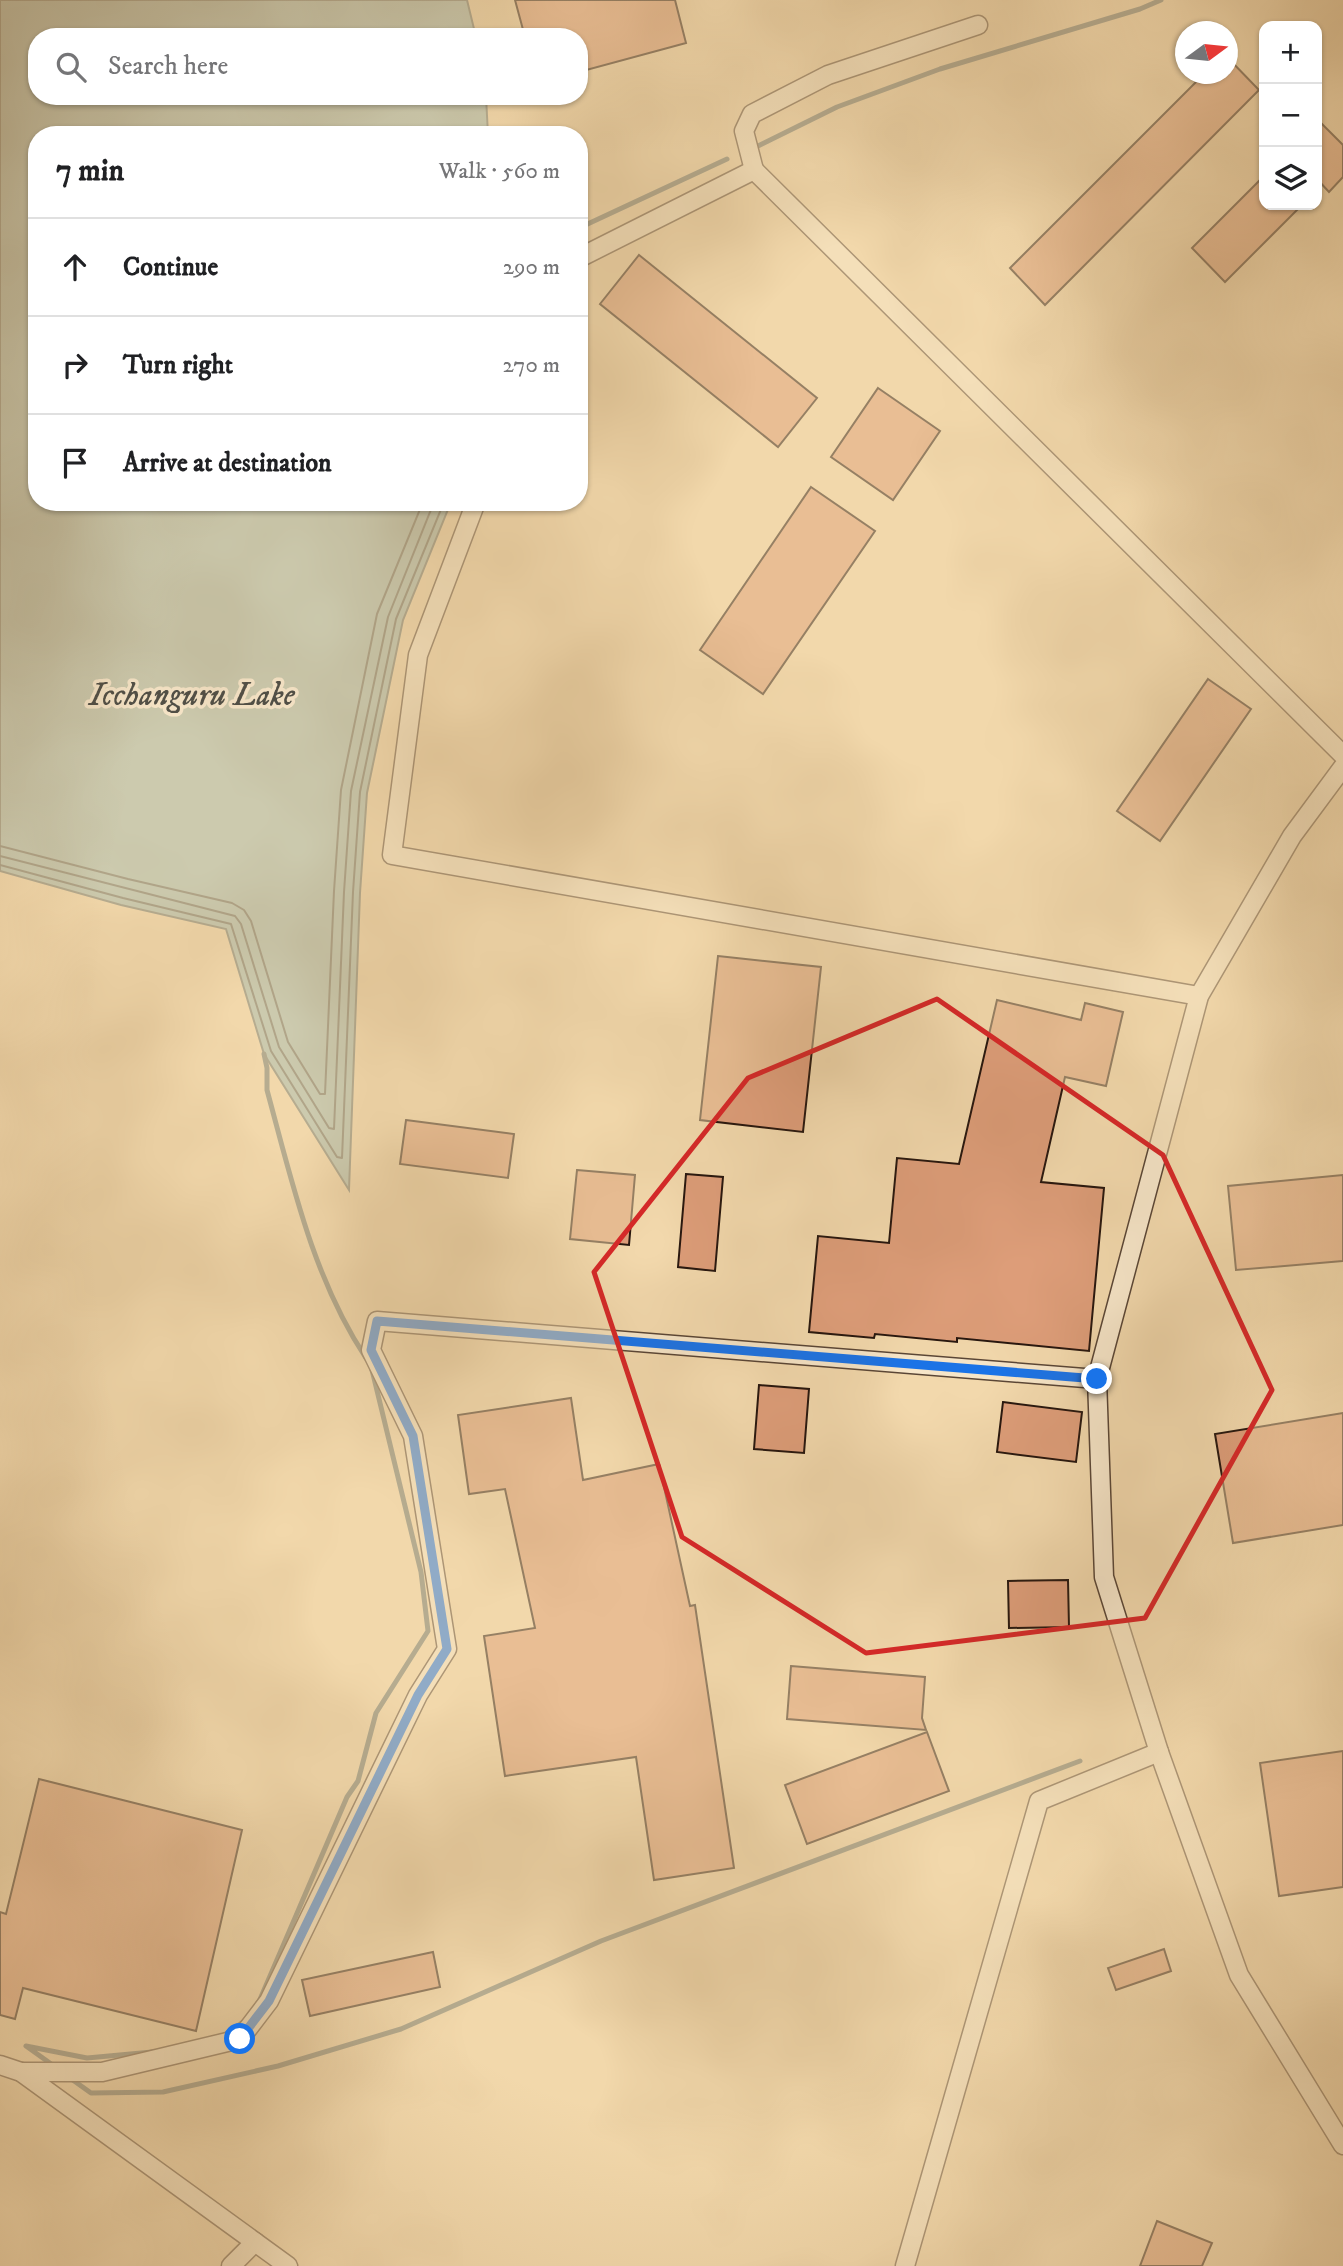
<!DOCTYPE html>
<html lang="en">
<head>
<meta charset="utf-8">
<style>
  body { margin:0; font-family:"IM FELL DW Pica",serif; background:#f6f6f6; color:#202124 }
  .controls { position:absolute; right:21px; top:21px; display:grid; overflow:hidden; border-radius:14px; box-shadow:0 2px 5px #0004 }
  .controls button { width:63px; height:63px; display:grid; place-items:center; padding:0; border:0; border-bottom:2px solid #e0e0e0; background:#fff; color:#202124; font:35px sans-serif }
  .compass { position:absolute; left:1175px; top:21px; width:63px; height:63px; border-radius:50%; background:#fff; box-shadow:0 2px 5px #0004; rotate:75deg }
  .stop { position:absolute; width:21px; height:21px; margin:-16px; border:5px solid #1a73e8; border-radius:50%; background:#fff }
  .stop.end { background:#1a73e8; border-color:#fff; box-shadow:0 2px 7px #0008 }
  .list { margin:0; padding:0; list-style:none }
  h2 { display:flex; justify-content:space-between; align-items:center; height:91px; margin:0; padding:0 28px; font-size:30px }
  h2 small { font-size:23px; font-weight:400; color:#757577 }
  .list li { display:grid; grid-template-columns:46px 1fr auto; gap:21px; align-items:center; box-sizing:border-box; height:98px; padding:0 28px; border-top:2px solid #e0e0e0 }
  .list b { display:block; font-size:26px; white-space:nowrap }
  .list em { font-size:23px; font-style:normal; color:#757577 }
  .icon { flex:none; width:38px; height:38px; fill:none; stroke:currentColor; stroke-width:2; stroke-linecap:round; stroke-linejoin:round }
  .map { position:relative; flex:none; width:1343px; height:2266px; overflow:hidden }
  .search { position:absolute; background:#fff; box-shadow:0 2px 5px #0004; left:28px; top:28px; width:560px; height:77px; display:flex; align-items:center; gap:18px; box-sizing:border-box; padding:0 24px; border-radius:28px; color:#757577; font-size:26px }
  .panel { position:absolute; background:#fff; box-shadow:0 2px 5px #0004; left:28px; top:126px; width:560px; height:385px; border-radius:28px }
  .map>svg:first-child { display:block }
  .water { fill:#9db8b1; stroke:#6e7770; stroke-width:2 }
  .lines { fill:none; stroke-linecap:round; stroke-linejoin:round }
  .shore { stroke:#626760; stroke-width:2 }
  .stream { stroke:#6e7770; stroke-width:5 }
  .building { fill:#dd9d79; stroke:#27160e; stroke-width:2 }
  .minor-casing { stroke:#5a4636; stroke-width:21 }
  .minor { stroke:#f7e6c9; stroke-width:18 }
  .route { stroke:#1a73e8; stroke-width:9 }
  .marked { fill:none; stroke:#d62828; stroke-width:5; stroke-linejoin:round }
  .labels { text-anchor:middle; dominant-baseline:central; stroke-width:7; stroke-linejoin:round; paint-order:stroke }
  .water-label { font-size:32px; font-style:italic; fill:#504f47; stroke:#f7e6c9 }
</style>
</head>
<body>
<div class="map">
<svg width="1343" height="2266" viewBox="0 0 1343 2266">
  <rect width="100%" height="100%" fill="#f2d8ac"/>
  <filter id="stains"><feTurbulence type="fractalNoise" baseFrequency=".00286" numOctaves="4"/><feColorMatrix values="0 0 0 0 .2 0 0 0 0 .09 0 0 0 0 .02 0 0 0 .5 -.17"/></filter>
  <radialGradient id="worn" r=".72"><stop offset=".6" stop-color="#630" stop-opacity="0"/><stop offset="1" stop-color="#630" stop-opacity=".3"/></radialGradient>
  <polygon class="water" points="0,0 467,0 476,37 37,37 37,96 486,96 488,135 37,135 37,502 451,502 403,620 367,793 360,893 349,1190 264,1054 226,929 121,905 0,871"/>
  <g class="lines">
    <g class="shore">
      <polyline points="0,846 128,879 232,903 244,910 251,921 288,1042 320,1094 325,1094 334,891 341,790 377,614 423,502"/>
      <polyline points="0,856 235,916 241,924 279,1047 329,1128 334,1129 344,892 351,791 388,617 434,502"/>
      <polyline points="0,865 123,898 231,924 271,1051 337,1157 342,1158 353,892 360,792 396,619 444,502"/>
    </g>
    <g class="stream">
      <polyline points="758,146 837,107 940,69 1140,9 1161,0"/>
      <polyline points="579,228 727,159"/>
      <path d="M 264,1054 L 267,1068 L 267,1090 C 292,1182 313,1278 366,1358"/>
      <polyline points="258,2004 347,1797 358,1781 376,1713 428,1631 421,1572 372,1370"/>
      <polyline points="223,2036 246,2020"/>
      <polyline points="54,2066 26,2046 87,2058 152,2052"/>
      <polyline points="70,2078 91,2093 163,2092 278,2066 401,2029 601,1941 1080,1761"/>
    </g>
  </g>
  <g class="building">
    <polygon points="515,0 675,0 686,43 579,72 579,37 525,37"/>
    <polygon points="1228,58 1259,90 1045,305 1010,268 1204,74 1228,74"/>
    <polygon points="1317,119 1343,145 1343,177 1329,192 1317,179"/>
    <polygon points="1264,176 1264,205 1302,205 1225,282 1192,248"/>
    <polygon points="639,255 817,398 778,447 600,304"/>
    <polygon points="878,388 940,431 893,500 831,457"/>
    <polygon points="811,487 875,531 763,694 700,650"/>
    <polygon points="1208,679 1251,709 1160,841 1117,811"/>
    <polygon points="718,956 821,967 803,1132 700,1120"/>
    <polygon points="997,1000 1081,1020 1085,1003 1123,1012 1106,1086 1065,1077 1041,1182 1104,1188 1089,1351 957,1338 957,1342 875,1334 874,1338 809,1332 818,1236 889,1243 897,1158 959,1164"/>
    <polygon points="406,1120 514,1134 508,1178 400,1164"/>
    <polygon points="577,1170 635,1175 629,1245 570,1239"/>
    <polygon points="686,1174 723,1177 715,1271 678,1267"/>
    <polygon points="1343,1175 1343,1261 1236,1270 1228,1186"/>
    <polygon points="759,1385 809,1389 804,1453 754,1449"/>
    <polygon points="571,1398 583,1480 659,1464 690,1606 695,1605 734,1868 654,1880 636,1757 505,1776 484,1636 535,1628 505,1489 469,1494 458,1415"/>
    <polygon points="1003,1402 1082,1412 1076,1462 997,1452"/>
    <polygon points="1343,1413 1343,1525 1233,1543 1215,1434"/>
    <polygon points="1068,1580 1069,1627 1009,1628 1008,1581"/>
    <polygon points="791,1666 925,1677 922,1718 926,1730 787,1719"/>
    <polygon points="927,1732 949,1791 807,1844 785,1785"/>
    <polygon points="1343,1751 1343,1887 1279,1896 1260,1763"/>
    <polygon points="39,1779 242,1830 196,2031 23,1988 15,2019 0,2015 0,1912 6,1914"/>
    <polygon points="1164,1949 1171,1971 1116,1990 1108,1968"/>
    <polygon points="433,1952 440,1987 310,2016 302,1980"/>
    <polygon points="1157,2221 1212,2243 1202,2266 1140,2266"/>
  </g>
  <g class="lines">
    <defs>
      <g id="minor">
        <polyline points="754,170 744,131 752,114 828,75 978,25"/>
        <polyline points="579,258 754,170 1343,755"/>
        <polyline points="476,502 418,655 392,855 1199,996"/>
        <polyline points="1343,767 1292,836 1199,996 1097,1379 1104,1577 1159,1752 1239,1975 1343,2145"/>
        <polyline points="0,2065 21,2072 288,2266"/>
        <polyline points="21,2072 102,2072 240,2039 269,2001 418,1695 447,1649 413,1436 371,1350 377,1321 1097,1379"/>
        <polyline points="231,2266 255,2242"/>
        <polyline points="905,2266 1039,1801 1159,1752"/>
      </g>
    </defs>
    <use href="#minor" class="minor-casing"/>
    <use href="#minor" class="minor"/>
  </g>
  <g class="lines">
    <polyline class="route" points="240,2039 269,2001 418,1695 447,1649 413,1436 371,1350 377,1321 1097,1379"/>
  </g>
  <path d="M0 0H1343V2266H0ZM 937,999 L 1163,1155 L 1272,1390 L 1145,1618 L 866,1653 L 682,1537 L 594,1272 L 748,1078 Z" fill="#f2d8ac" fill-opacity=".55" fill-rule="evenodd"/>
  <path class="marked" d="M 937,999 L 1163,1155 L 1272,1390 L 1145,1618 L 866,1653 L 682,1537 L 594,1272 L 748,1078 Z"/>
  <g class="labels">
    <g class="water-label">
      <text x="192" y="696">Icchanguru Lake</text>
    </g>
  </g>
  <rect width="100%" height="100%" filter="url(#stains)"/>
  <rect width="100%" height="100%" fill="url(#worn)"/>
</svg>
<div class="controls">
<button>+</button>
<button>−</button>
<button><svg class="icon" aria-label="layers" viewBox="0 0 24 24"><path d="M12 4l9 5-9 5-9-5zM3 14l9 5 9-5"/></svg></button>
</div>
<svg class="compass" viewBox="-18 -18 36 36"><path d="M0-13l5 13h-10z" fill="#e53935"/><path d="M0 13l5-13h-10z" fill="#757577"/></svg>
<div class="stop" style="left:240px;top:2039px"></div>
<div class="stop end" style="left:1097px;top:1379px"></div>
<div class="search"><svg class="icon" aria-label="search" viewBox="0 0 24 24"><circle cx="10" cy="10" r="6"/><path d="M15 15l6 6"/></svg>Search here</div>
<section class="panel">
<h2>7 min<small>Walk · 560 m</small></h2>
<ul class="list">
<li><svg class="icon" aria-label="ahead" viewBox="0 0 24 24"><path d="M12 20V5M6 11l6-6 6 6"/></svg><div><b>Continue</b></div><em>290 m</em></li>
<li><svg class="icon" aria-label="right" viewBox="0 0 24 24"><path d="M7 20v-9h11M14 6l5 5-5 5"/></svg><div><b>Turn right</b></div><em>270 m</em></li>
<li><svg class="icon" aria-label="arrive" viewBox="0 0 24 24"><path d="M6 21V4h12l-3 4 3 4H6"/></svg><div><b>Arrive at destination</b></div></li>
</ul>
</section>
</div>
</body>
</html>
